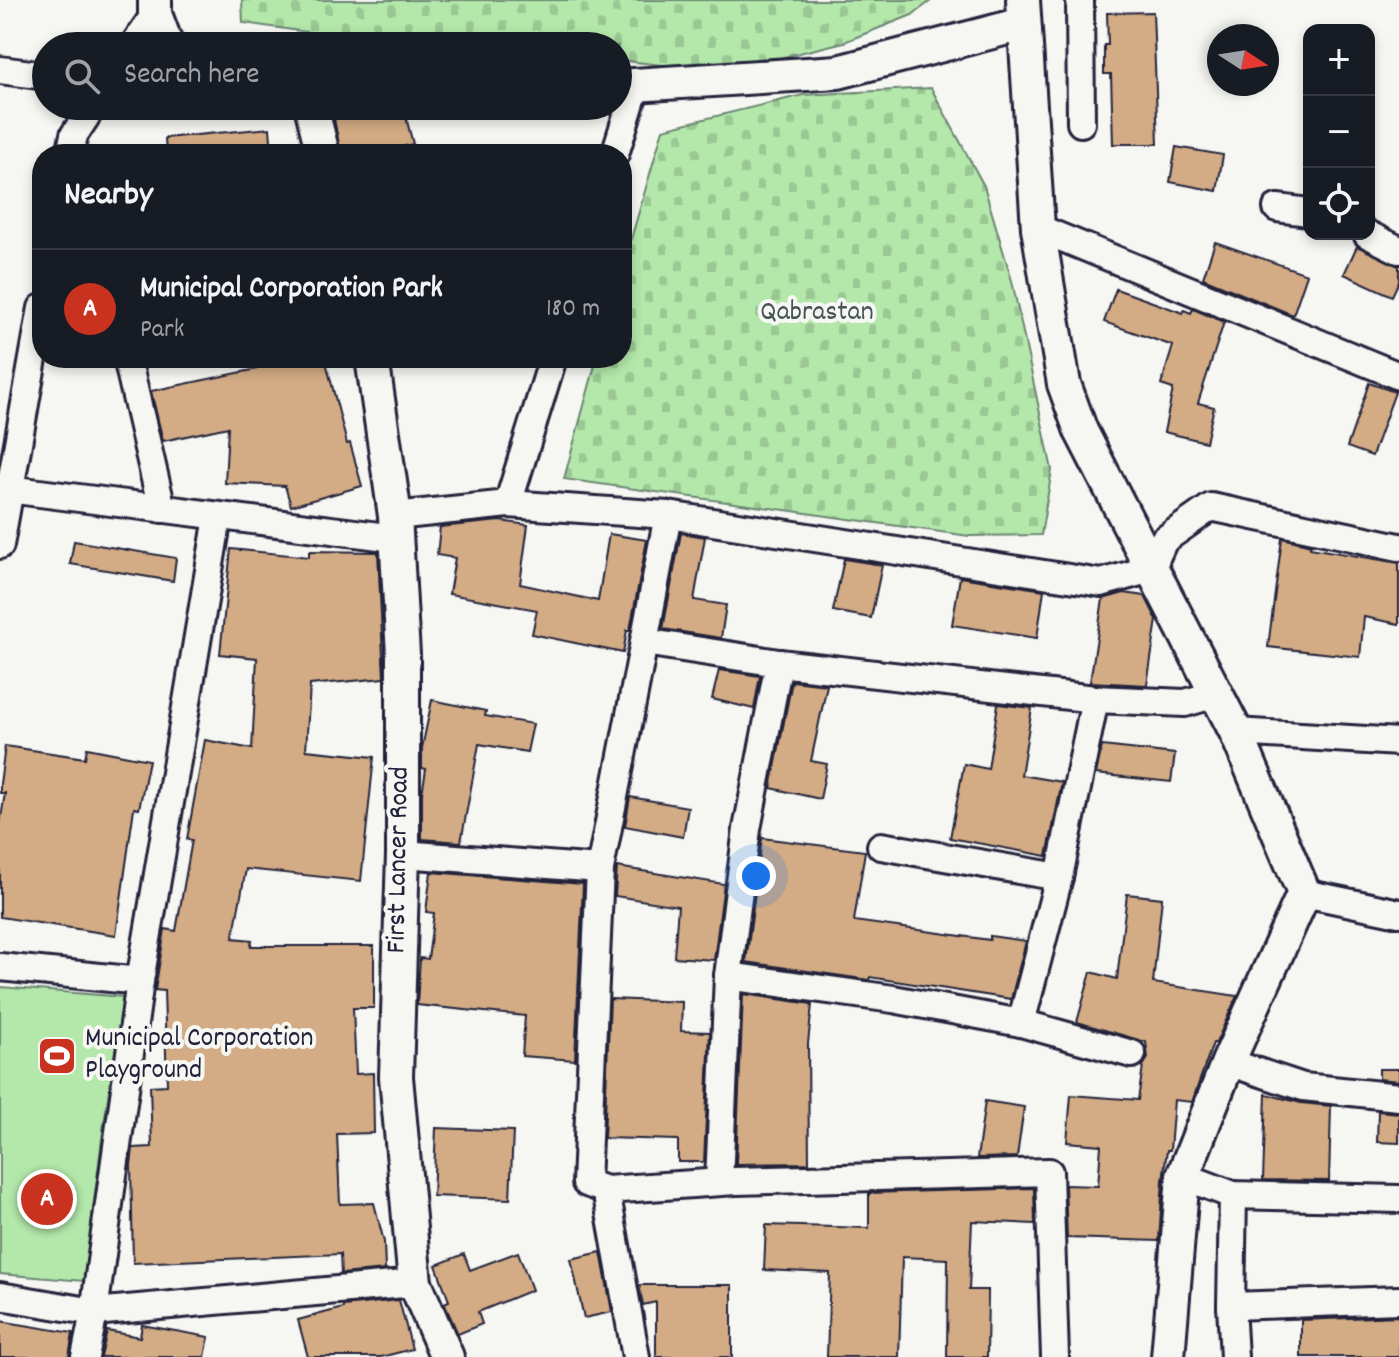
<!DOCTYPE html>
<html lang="en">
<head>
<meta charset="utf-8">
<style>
  body { margin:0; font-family:Dekko,sans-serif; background:#20242c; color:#f1f3f6 }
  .controls { position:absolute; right:24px; top:24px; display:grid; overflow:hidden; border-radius:16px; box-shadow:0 4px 12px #0003 }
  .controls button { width:72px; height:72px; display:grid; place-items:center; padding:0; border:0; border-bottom:2px solid #363941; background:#171b24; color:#f1f3f6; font:40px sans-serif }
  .compass { position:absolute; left:1207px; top:24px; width:72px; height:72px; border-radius:50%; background:#171b24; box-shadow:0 4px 12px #0003; rotate:102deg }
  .you { position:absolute; left:756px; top:876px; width:28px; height:28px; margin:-20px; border:6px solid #fff; border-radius:50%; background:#1a73e8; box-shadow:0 0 0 12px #1a73e833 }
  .badge { display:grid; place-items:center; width:52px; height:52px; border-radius:50%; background:#c8321e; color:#fff; font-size:26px; font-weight:700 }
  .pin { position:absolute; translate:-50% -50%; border:4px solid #fff; box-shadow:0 2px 8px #0006 }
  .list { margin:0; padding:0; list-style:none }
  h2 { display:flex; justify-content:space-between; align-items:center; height:104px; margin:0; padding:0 32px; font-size:34px }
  h2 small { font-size:26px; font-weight:400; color:#9ea1a6 }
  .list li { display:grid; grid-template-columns:52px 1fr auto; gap:24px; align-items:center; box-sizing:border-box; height:120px; padding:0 32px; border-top:2px solid #363941 }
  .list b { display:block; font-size:30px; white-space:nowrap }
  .list p { margin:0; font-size:26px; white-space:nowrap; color:#9ea1a6 }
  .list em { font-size:26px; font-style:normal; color:#9ea1a6 }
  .icon { flex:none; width:44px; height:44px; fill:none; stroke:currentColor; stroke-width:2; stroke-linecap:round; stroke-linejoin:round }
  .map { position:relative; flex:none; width:1399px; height:1357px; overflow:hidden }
  .search { position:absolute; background:#171b24; box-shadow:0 4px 12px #0003; left:32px; top:32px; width:600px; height:88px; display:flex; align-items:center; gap:20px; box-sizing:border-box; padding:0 28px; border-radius:44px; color:#9ea1a6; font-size:30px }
  .panel { position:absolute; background:#171b24; box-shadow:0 4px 12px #0003; left:32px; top:144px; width:600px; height:224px; border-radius:32px }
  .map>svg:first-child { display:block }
  .cemetery { fill:url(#cemetery-stones); stroke:#6a8572; stroke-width:2 }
  .park { fill:#b3e8aa; stroke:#6a8572; stroke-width:2 }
  .building { fill:#d3ac85; stroke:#22223b; stroke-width:2 }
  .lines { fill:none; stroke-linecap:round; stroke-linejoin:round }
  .minor-casing { stroke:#22223b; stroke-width:32 }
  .tertiary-casing { stroke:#22223b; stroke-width:38 }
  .minor { stroke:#f6f6f2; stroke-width:26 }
  .tertiary { stroke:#f6f6f2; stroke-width:32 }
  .labels { text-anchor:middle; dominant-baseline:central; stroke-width:8; stroke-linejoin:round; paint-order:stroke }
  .park-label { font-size:28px; fill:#465457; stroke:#f6f6f2 }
  .street-label { font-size:28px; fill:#22223b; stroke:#f6f6f2 }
  .poi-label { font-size:28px; fill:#22223b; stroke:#f6f6f2; text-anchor:start }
</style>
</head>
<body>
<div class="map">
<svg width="1399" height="1357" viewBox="0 0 1399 1357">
  <defs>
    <pattern id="cemetery-stones" width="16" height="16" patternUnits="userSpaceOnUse" patternTransform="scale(2)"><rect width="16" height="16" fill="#b3e8aa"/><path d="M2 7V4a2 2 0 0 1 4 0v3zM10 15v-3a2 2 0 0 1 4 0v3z" fill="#9ac793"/></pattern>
  </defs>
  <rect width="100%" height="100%" fill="#f6f6f2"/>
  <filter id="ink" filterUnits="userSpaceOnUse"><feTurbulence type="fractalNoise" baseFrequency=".0125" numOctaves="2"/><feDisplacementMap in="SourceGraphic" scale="16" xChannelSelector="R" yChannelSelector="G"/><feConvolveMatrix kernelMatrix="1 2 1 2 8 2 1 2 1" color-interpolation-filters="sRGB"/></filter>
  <g filter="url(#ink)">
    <g class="cemetery">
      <polygon points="242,0 932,0 912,15 844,42 723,72 618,60 618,46 458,46 321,34 243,23"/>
      <polygon points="931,88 984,186 1012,281 1052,470 1041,535 969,536 564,479 597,358 622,358 622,270 663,129 803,95"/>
    </g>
    <polygon class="park" points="0,987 124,997 104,1123 84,1281 0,1274"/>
    <g class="building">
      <polygon points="1153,12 1158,144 1113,144 1111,74 1104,74 1104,45 1108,45 1107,13"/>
      <polygon points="382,106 403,106 413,144 374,154 341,154 334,119"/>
      <polygon points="270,128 272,154 166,154 165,138"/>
      <polygon points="1176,147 1223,155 1217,191 1170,182"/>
      <polygon points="1215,242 1307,274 1293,315 1203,278"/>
      <polygon points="1357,246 1399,266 1399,281 1392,296 1344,274"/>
      <polygon points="1116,289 1183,313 1184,310 1191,313 1193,309 1224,322 1198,403 1214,407 1206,442 1164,432 1173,389 1161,385 1173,346 1104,322"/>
      <polygon points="254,358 325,358 347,444 350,443 362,486 291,506 285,486 225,483 228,427 163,441 151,391 257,369"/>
      <polygon points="1369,383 1395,392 1372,456 1347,447"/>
      <polygon points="500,521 528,525 520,584 598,601 609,534 647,540 630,630 627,630 623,653 532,634 537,610 449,594 455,558 437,555 440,527"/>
      <polygon points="681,533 705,537 694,600 726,605 721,638 663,629"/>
      <polygon points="1282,538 1311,545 1310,548 1399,563 1399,624 1364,617 1360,657 1268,647"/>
      <polygon points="74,541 176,558 173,581 70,564"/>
      <polygon points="231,549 309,557 309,551 378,552 384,678 310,685 306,750 374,757 361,881 246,869 233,938 252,940 251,946 374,946 374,1008 353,1008 356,1074 373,1073 374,1133 337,1134 340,1204 374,1203 384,1242 385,1270 341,1274 340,1254 133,1263 131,1165 133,1148 152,1147 150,1086 167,1085 164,991 155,990 165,929 176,931 192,840 187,839 205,740 252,749 257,658 220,654"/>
      <polygon points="844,559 882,565 871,618 833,611"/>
      <polygon points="960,577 1044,590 1037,638 952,625"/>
      <polygon points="1124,593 1145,596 1157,620 1147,685 1090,682 1103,599"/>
      <polygon points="719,670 760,676 754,709 712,699"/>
      <polygon points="792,681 827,685 811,761 827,764 820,799 771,788"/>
      <polygon points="432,700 486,711 485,716 533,724 527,752 479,744 461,842 422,839 422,794 426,769 422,768 422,748"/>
      <polygon points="998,704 1032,708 1021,775 1062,782 1047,856 950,838 964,764 988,769"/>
      <polygon points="5,746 85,758 87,748 149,760 139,809 134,808 116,935 0,917 0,824 5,793 0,793 0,784"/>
      <polygon points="1102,746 1175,754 1171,782 1096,774"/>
      <polygon points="630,797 688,807 683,837 625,826"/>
      <polygon points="762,838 865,851 854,921 990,940 990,936 1026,941 1011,999 870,977 869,980 746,962"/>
      <polygon points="617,867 724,884 714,960 674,957 678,906 615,896"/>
      <polygon points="431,872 583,884 575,1060 522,1056 525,1016 417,1005 420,958 428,959 434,913 426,912"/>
      <polygon points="1127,894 1162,898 1153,983 1237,996 1216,1043 1213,1043 1192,1102 1174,1100 1170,1150 1167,1150 1163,1180 1159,1241 1067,1238 1065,1185 1098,1186 1101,1145 1067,1142 1071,1095 1138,1100 1143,1066 1148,1058 1146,1042 1077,1022 1091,972 1117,979"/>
      <polygon points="743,994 812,1004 808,1044 809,1163 736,1164"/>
      <polygon points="610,999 682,1002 681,1031 710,1032 704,1162 678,1162 678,1140 604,1138"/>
      <polygon points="1379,1069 1399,1069 1399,1081 1379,1079"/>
      <polygon points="1266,1094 1301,1103 1331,1106 1329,1181 1263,1180"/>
      <polygon points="985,1101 1024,1107 1017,1157 977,1158"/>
      <polygon points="1378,1111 1399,1113 1399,1143 1377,1142"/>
      <polygon points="436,1128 513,1131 510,1199 433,1196"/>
      <polygon points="1034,1188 1035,1224 972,1221 969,1290 988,1290 987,1357 947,1357 948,1259 902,1257 899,1357 827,1357 830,1273 764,1270 766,1225 869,1228 869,1193"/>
      <polygon points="518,1252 532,1290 478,1312 482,1324 458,1334 444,1303 449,1301 436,1265 464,1254 470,1270"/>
      <polygon points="601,1252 612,1312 584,1318 571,1259"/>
      <polygon points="639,1285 732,1285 732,1357 656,1357 656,1302 643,1305"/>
      <polygon points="399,1300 412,1349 381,1357 308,1357 298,1320 343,1308 343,1306"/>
      <polygon points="1399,1316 1399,1357 1301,1357 1301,1320"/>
      <polygon points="0,1321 73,1333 69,1357 0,1357"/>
      <polygon points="142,1325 209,1337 205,1357 101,1357 107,1331 140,1337"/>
    </g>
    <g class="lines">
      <defs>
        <g id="minor">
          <polyline points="1080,0 1081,123"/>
          <polyline points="133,46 155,14"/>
          <polyline points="0,70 46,76"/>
          <polyline points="70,154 74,135 93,106"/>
          <polyline points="615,154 636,86"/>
          <polyline points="1277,208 1309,212"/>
          <polyline points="1038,228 1399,376"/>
          <polyline points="1367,234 1399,250"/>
          <polyline points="127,358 162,509"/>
          <polyline points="0,488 395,538"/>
          <polyline points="508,504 553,358"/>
          <polyline points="395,516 508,504 668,515 1101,583 1151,569 1164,540 1211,507 1399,547"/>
          <polyline points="0,545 42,308"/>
          <polyline points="644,642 668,515"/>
          <polyline points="1236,732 1399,742"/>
          <polyline points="881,846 1059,877"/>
          <polyline points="403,854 600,869"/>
          <polyline points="1304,893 1399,913"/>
          <polyline points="0,967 140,981"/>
          <polyline points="728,976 893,999 1021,1023 1132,1054"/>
          <polyline points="1021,1023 1059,877 1095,699"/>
          <polyline points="1228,1062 1303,1087 1399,1097"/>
          <polyline points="1183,1176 1233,1195 1399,1199"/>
          <polyline points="719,1182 728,976 747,829 779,663"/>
          <polyline points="606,1190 586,1183 600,869 644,642 779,663 1095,699 1185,703 1216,694"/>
          <polyline points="1233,1195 1231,1306 1234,1357"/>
          <polyline points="0,1296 94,1312 415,1283"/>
          <polyline points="1231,1306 1399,1300"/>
          <polyline points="85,1357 94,1312 140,981 218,517"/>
          <polyline points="636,1357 606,1190 736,1181 1049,1172 1055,1357"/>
        </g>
        <g id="tertiary">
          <polyline points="155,0 155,14 167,46"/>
          <polyline points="1023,0 1038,228 1064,384 1081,431 1236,732 1304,893 1228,1062 1183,1176 1168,1357"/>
          <polyline points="618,86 838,72 1023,24"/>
          <polyline points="311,106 323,154"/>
          <polyline points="372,358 395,516 403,655 403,854 396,1077 415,1283 447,1357"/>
        </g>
      </defs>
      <use href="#minor" class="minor-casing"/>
      <use href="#tertiary" class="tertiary-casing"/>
      <use href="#minor" class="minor"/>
      <use href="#tertiary" class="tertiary"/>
    </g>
  </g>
  <defs>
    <symbol id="stadium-square" viewBox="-11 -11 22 22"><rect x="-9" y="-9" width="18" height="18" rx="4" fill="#c8321e" stroke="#f6f6f2"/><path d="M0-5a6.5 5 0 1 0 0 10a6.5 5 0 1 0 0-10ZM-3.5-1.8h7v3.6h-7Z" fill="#fff"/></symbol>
  </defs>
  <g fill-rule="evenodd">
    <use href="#stadium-square" x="35" y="1034" width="44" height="44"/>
  </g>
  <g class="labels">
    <g class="park-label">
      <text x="817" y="314">Qabrastan</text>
    </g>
    <g class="street-label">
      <text transform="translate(400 860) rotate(-89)">First Lancer Road</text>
    </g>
    <g class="poi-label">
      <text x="85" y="1040">Municipal Corporation<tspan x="85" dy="32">Playground</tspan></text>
    </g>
  </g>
</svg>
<div class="controls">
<button>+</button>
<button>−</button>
<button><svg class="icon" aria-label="locate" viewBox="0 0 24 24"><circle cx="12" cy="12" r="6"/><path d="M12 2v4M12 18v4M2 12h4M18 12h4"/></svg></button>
</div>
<svg class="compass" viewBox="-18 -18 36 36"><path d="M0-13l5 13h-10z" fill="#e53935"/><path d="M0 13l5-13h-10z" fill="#9ea1a6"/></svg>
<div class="you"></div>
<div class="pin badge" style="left:47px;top:1199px">A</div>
<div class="search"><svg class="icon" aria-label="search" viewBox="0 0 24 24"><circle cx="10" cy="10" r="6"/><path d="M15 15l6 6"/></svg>Search here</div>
<section class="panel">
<h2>Nearby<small></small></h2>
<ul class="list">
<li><span class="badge">A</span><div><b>Municipal Corporation Park</b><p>Park</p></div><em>180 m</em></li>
</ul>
</section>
</div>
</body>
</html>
